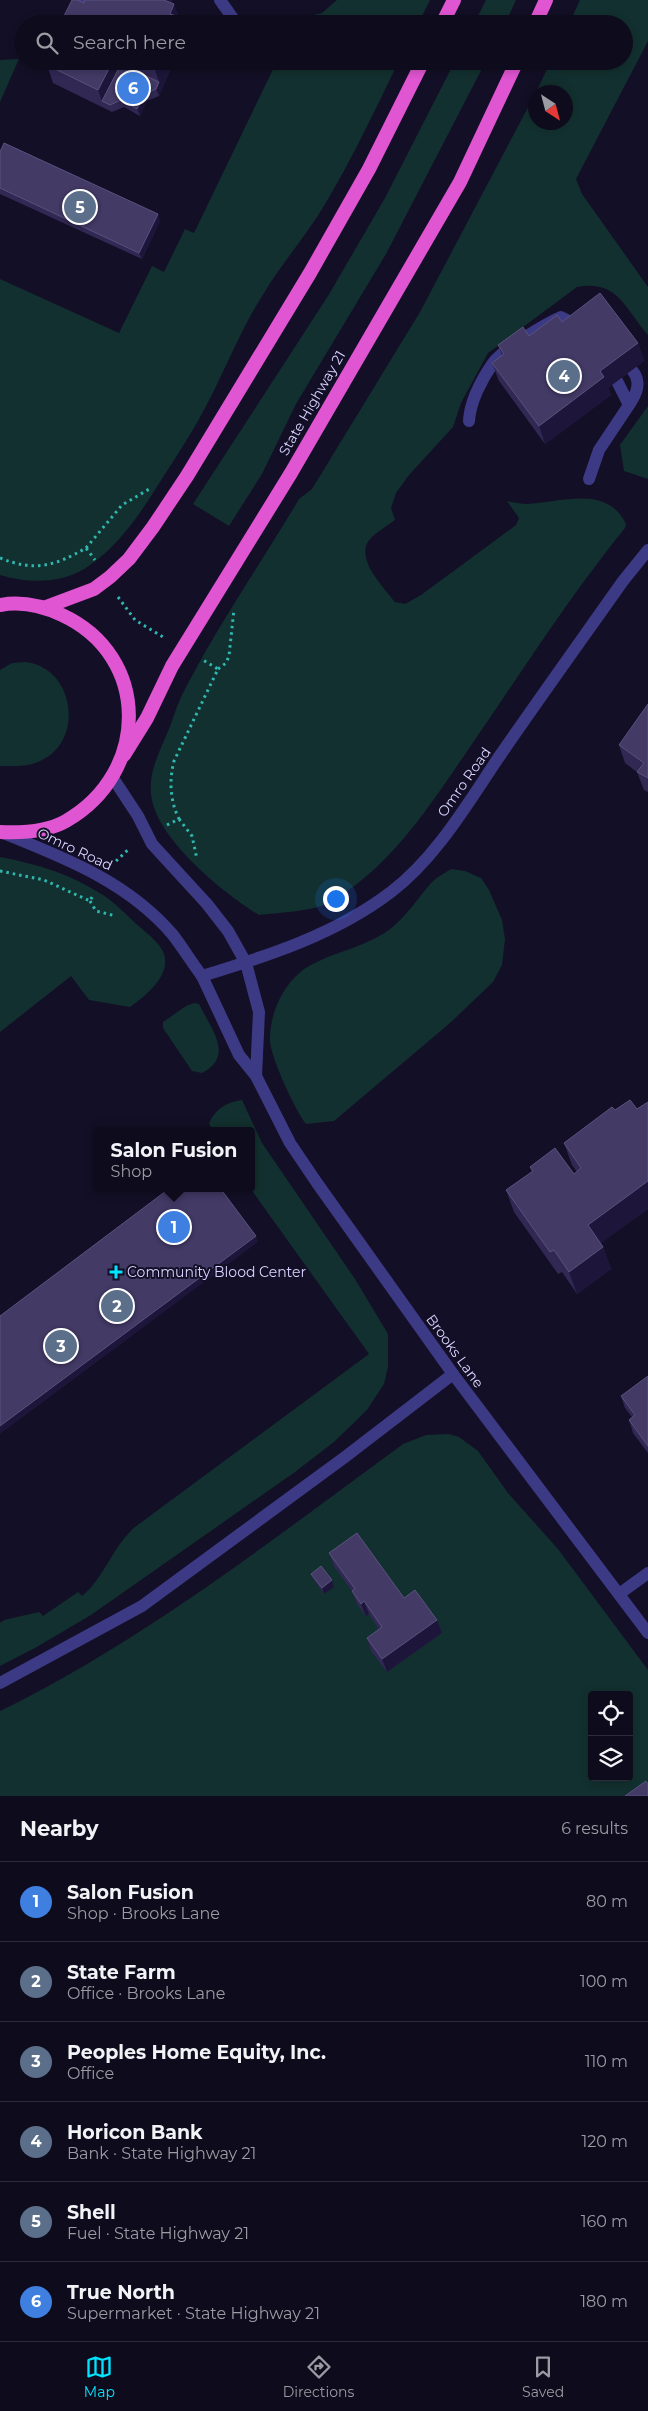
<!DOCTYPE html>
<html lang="en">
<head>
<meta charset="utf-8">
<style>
  body { margin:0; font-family:Montserrat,sans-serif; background:#1c1929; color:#f1f3f6 }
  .controls { position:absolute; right:15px; bottom:15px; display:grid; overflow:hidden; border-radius:5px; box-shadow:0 2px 8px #0003 }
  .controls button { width:45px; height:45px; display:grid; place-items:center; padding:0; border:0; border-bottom:1px solid #2e2b3b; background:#0e0b1c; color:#f1f3f6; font:25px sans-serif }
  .compass { position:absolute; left:528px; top:85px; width:45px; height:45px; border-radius:50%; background:#0e0b1c; box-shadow:0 2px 8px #0003; rotate:144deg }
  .you { position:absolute; left:335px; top:898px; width:18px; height:18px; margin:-12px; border:4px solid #fff; border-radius:50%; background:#1a73e8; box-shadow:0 0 0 8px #1a73e833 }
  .badge { display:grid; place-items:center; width:32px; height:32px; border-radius:50%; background:#00e5ff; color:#fff; font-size:16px; font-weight:700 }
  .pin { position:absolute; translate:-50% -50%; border:2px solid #fff; box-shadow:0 1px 5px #0006 }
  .popup { position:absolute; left:93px; top:1127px; width:162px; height:65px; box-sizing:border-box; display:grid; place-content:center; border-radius:5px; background:#0e0b1c; filter:drop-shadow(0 1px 4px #0005); font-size:16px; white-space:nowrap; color:#9b9ba3 }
  .popup b { font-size:19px; color:#f1f3f6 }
  .popup::after { content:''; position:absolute; left:50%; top:100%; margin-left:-10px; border:10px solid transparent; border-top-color:#0e0b1c }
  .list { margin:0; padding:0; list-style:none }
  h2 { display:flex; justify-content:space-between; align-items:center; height:65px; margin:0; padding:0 20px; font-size:21px }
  h2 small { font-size:16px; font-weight:400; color:#9b9ba3 }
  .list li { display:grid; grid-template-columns:32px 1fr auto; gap:15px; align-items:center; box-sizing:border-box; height:80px; padding:0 20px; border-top:1px solid #2e2b3b }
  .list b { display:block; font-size:19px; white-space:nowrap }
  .list p { margin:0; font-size:16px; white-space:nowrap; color:#9b9ba3 }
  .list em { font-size:16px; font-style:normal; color:#9b9ba3 }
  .icon { flex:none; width:28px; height:28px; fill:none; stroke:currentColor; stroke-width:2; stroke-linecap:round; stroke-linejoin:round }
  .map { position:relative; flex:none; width:648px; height:1796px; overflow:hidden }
  .search { position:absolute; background:#0e0b1c; box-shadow:0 2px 8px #0003; left:15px; right:15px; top:15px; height:55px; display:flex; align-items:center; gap:12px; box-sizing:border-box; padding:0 18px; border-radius:28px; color:#9b9ba3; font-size:19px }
  .sheet { height:545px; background:#0e0b1c }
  nav { display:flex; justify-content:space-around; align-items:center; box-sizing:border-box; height:70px; border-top:1px solid #2e2b3b; background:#0e0b1c; font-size:14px; color:#9b9ba3 }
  nav a { display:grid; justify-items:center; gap:2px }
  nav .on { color:#00e5ff }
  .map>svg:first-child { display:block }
  .green { fill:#12302f; fill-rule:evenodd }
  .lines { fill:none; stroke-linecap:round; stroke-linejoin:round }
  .path { stroke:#2fb8b0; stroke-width:3; stroke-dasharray:2.5 4; stroke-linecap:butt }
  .service { stroke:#3d3a85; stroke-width:12 }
  .minor { stroke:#3d3a85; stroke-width:12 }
  .tertiary { stroke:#3d3a85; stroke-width:12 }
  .trunk { stroke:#e055d1; stroke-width:14 }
  .wall { fill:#312854 }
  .shaded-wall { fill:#1d163a }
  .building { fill:#433a66; stroke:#5a527e }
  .poi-dot { fill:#00e5ff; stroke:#130f26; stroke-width:2 }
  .labels { text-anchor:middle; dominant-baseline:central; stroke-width:4; stroke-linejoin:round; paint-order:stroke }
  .street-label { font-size:14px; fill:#d9d4ff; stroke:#130f26 }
  .poi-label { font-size:14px; fill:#d9d4ff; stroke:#130f26; text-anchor:start }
</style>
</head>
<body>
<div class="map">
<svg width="648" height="1796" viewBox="0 0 648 1796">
  <rect width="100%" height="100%" fill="#130f26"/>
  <g class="green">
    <polygon points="337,0 430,0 418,24 295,24 298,19 322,13"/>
    <polygon points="486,0 516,0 505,24 474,24"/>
    <path d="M 580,0 L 648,0 L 648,41 L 576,179 L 582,194 L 648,287 L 648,335 C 625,309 618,279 577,287 L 488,353 L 461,403 L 453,427 L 409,475 L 396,493 L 391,508 L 395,520 C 388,525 380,530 373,536 C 351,555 382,585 395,602 L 405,604 L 421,595 L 516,525 L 519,518 L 507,501 C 514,502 520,504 527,504 C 560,503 607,484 626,524 L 625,528 C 569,597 521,673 470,747 C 430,805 390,870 326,904 C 312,911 276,913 259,915 C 223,893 155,838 151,794 C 149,772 158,755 166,736 C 172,723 175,710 181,697 C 215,629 260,565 299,499 L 312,489 L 420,312 L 535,94 L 536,122 L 566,122 L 566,92 L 536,92 L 551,61 L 624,61 L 624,24 L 569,24 Z"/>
    <polygon points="19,59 0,102 0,60"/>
    <path d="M 277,61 L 399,61 C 375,110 352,159 324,206 C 306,236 282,263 264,293 C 238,333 222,379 198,421 C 186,442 172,463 158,485 C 140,514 119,545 90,565 C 64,584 30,584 0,575 L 0,279 L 119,333 L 152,266 L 164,272 L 185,229 L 194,233 Z"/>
    <polygon points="455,61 486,61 386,254 296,404 262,474 229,526 193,504 328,296 385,198"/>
    <polygon points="648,406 648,479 624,471 620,445"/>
    <path d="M 25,662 C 75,667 86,743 38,762 C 26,767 13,766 0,766 L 0,670 L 12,663 Z"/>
    <path d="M 0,857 C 37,864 71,874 103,895 C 117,904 128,917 141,928 C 150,936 165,947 165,960 C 167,979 143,998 130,1007 L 89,1000 L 71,976 L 0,1032 Z"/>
    <path d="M 451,869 L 465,871 L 481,878 L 489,890 L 502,920 L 505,939 L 502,965 L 493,982 L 450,1023 L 334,1121 L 306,1124 C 295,1110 271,1058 270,1041 C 269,1013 285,980 309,966 C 334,952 365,947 389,930 C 406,917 418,898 432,882 C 437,877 445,873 451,869 Z"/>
    <path d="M 194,1003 L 199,1004 C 211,1029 235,1056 202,1073 L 192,1071 L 163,1028 L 163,1022 L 186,1006 Z"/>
    <path d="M 242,1100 L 262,1143 L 355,1279 L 388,1334 L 388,1367 L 384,1384 L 367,1410 L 334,1442 L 295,1472 L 91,1615 L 35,1648 L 0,1666 L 0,1623 L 4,1620 L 39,1612 L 43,1616 L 78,1592 L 82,1596 C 105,1577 112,1547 135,1527 L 369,1354 L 250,1188 L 252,1131 L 212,1131 L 209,1123 C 216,1109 226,1102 242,1100 Z"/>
    <path d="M 449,1434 L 459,1437 L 478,1451 L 508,1493 L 558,1549 L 648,1670 L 648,1796 L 0,1796 L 0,1711 C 145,1640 273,1539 403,1444 L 426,1435 ZM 592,1695 L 629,1695 L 629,1777 L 592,1777 Z"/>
  </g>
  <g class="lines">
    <g class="path">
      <polyline points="86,548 122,505 151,488"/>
      <path d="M 0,558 C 35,572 55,566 86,548 L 95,560"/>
      <polyline points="118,597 135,620 163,637"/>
      <polyline points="218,669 226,663 229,656 234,609"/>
      <polyline points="179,819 192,836 197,859"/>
      <path d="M 167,825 L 179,819 C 170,801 169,780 174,761 L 218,669 L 203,660"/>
      <polyline points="116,861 130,848"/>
      <polyline points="0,871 44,880 90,901 92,897"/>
      <polyline points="90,901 96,911 116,916"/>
    </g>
    <g class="service">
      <polyline points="220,0 237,24"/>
      <polyline points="72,24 84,0"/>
      <path d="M 629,405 C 637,393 642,382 632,370"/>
      <path d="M 469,421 C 470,402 482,379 493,363 C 502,350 545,324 561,317 L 575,324 L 578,329"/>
      <polyline points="589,479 599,450 629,405 617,381"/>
    </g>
    <g class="minor">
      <polyline points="246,963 259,1012 256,1076"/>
      <polyline points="202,976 239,1055 256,1076 290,1143 317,1183 453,1374 648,1633"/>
      <polyline points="619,1594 648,1573"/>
      <polyline points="0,1683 142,1606 345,1457 453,1374"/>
    </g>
    <g class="tertiary">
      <polyline points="113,778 138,816 152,844 207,904 228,931 246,963"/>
      <path d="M 3,833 C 65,858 128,882 173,935 C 183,948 192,963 202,976 C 268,956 336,934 391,892 C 437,857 469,801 501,754 C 541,696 582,639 623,581 L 648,550"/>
    </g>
    <g class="trunk">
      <polyline points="442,24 454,0"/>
      <polyline points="535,24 546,0"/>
      <path d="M 0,605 C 21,601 43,606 62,615 C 151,656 150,773 66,821 C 47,832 22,833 0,832"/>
      <polyline points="46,607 94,589 110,577 129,559 153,527 187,476 310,273 369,169 423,61"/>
      <polyline points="124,755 147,718 172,666 291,473 460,182 517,61"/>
    </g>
  </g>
  <g class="wall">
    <polygon points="48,61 174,61 159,96 147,101 140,116 124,107 112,112 53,83 47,65"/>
    <polygon points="0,152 160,221 142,259 0,194"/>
    <polygon points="562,322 638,343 644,361 608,388 611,395 545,444 499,381 492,363 502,356 498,345 529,336"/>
    <polygon points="648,704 648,792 644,790 637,772 625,763 619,745"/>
    <polygon points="648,1103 648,1209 600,1243 603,1247 611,1269 577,1294 562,1272 558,1274 514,1212 506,1190 532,1172 530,1167 574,1174 577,1172 572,1165 564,1143 615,1110 637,1109"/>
    <polygon points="648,1376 648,1453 633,1433 629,1420 632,1417 625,1408 621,1396"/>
    <polygon points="329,1553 437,1620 442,1633 387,1672 371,1651 367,1638 379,1629 369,1614 366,1616 357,1604 352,1591 334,1566"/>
    <polygon points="311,1574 334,1587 324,1594 314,1580"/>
  </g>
  <g class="shaded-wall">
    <polygon points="160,0 173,0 166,16"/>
    <polygon points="174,4 181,22 181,24 174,24 170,14"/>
    <polygon points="113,61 120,61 124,71 102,101 98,90"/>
    <polygon points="159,61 174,61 159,96 156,89 159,82 155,70"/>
    <polygon points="145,94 147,101 140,116 137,109"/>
    <polygon points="158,214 160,221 142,259 139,253"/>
    <polygon points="638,343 644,361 608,388 611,395 545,444 539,426 600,371"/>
    <polygon points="648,1181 648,1209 596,1247 588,1225"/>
    <polygon points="256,1236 258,1242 0,1434 0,1426"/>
    <polygon points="603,1247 611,1269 577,1294 569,1272"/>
    <polygon points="332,1580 334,1587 324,1594 322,1588"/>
    <polygon points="364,1601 369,1614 366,1616 361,1604"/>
    <polygon points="437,1620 442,1633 387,1672 382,1659"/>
  </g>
  <g class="building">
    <polygon points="72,0 78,0 84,3 85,0 164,0 174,4 170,14 179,17 176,24 60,24"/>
    <polygon points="48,61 113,61 98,90 47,65"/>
    <polygon points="135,61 159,61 155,70"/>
    <polygon points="121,64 159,82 156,89 145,94 137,109 121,100 110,105 102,101"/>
    <polygon points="4,143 158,214 139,253 0,188 0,152"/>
    <polygon points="600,293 638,343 600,371 604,377 539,426 492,363 504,354 498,345 523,327 529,336 557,315 562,322"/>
    <polygon points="648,704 648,778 637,772 644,763 619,745"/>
    <polygon points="630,1100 637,1109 648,1102 648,1181 588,1225 603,1247 569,1272 554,1250 550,1252 506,1190 533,1171 530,1167 555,1148 574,1174 581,1168 564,1143 612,1107 615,1110"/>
    <polygon points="170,1188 220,1188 256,1236 0,1426 0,1316"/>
    <polygon points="648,1376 648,1446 629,1420 635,1415 621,1396"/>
    <polygon points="357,1533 404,1598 415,1590 437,1620 382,1659 367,1638 382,1627 364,1601 361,1604 352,1591 355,1589 329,1553"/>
    <polygon points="321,1566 332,1580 322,1588 311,1574"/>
    <polygon points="646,1781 648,1784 648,1796 625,1796"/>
  </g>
  <path class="poi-dot" d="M113.5 1264.5h5v5h5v5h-5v5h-5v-5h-5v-5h5z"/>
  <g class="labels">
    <g class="street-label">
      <text transform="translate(312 403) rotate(-60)">State Highway 21</text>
      <text transform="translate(464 782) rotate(-55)">Omro Road</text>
      <text transform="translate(75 849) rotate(25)">Omro Road</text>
      <text transform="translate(455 1351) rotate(54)">Brooks Lane</text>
    </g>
    <g class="poi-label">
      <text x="127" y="1272">Community Blood Center</text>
    </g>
  </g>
</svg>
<div class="controls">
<button><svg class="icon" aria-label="locate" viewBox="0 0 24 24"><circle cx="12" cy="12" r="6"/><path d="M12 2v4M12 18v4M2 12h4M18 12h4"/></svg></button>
<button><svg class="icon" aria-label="layers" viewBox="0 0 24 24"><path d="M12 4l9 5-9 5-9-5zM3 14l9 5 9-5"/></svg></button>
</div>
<svg class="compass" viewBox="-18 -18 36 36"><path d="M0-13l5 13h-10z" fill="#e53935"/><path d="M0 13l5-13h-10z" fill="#9b9ba3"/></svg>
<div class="you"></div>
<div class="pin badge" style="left:174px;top:1227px;background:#3f7fe0">1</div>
<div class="popup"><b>Salon Fusion</b>Shop</div>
<div class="pin badge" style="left:117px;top:1306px;background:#5c6f8a">2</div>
<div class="pin badge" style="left:61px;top:1346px;background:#5c6f8a">3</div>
<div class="pin badge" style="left:564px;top:376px;background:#5c6f8a">4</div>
<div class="pin badge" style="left:80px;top:207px;background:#5c6f8a">5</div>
<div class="pin badge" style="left:133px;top:88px;background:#3f7fe0">6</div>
<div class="search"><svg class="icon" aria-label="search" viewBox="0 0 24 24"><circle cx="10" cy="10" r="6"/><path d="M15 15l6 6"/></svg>Search here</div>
</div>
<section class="sheet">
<h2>Nearby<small>6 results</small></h2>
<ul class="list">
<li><span class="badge" style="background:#3f7fe0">1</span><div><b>Salon Fusion</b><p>Shop · Brooks Lane</p></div><em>80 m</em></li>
<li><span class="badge" style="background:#5c6f8a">2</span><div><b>State Farm</b><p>Office · Brooks Lane</p></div><em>100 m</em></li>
<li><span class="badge" style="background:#5c6f8a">3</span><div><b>Peoples Home Equity, Inc.</b><p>Office</p></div><em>110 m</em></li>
<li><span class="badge" style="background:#5c6f8a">4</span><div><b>Horicon Bank</b><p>Bank · State Highway 21</p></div><em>120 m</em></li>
<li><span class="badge" style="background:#5c6f8a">5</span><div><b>Shell</b><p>Fuel · State Highway 21</p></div><em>160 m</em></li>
<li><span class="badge" style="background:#3f7fe0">6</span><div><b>True North</b><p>Supermarket · State Highway 21</p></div><em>180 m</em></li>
</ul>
</section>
<nav>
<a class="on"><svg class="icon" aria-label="map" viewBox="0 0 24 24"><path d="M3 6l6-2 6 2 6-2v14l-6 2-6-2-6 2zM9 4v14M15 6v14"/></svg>Map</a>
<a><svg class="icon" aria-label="directions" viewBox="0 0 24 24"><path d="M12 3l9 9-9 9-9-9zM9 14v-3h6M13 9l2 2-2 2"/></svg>Directions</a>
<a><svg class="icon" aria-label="saved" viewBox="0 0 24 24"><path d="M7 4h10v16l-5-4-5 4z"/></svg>Saved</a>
</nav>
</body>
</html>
